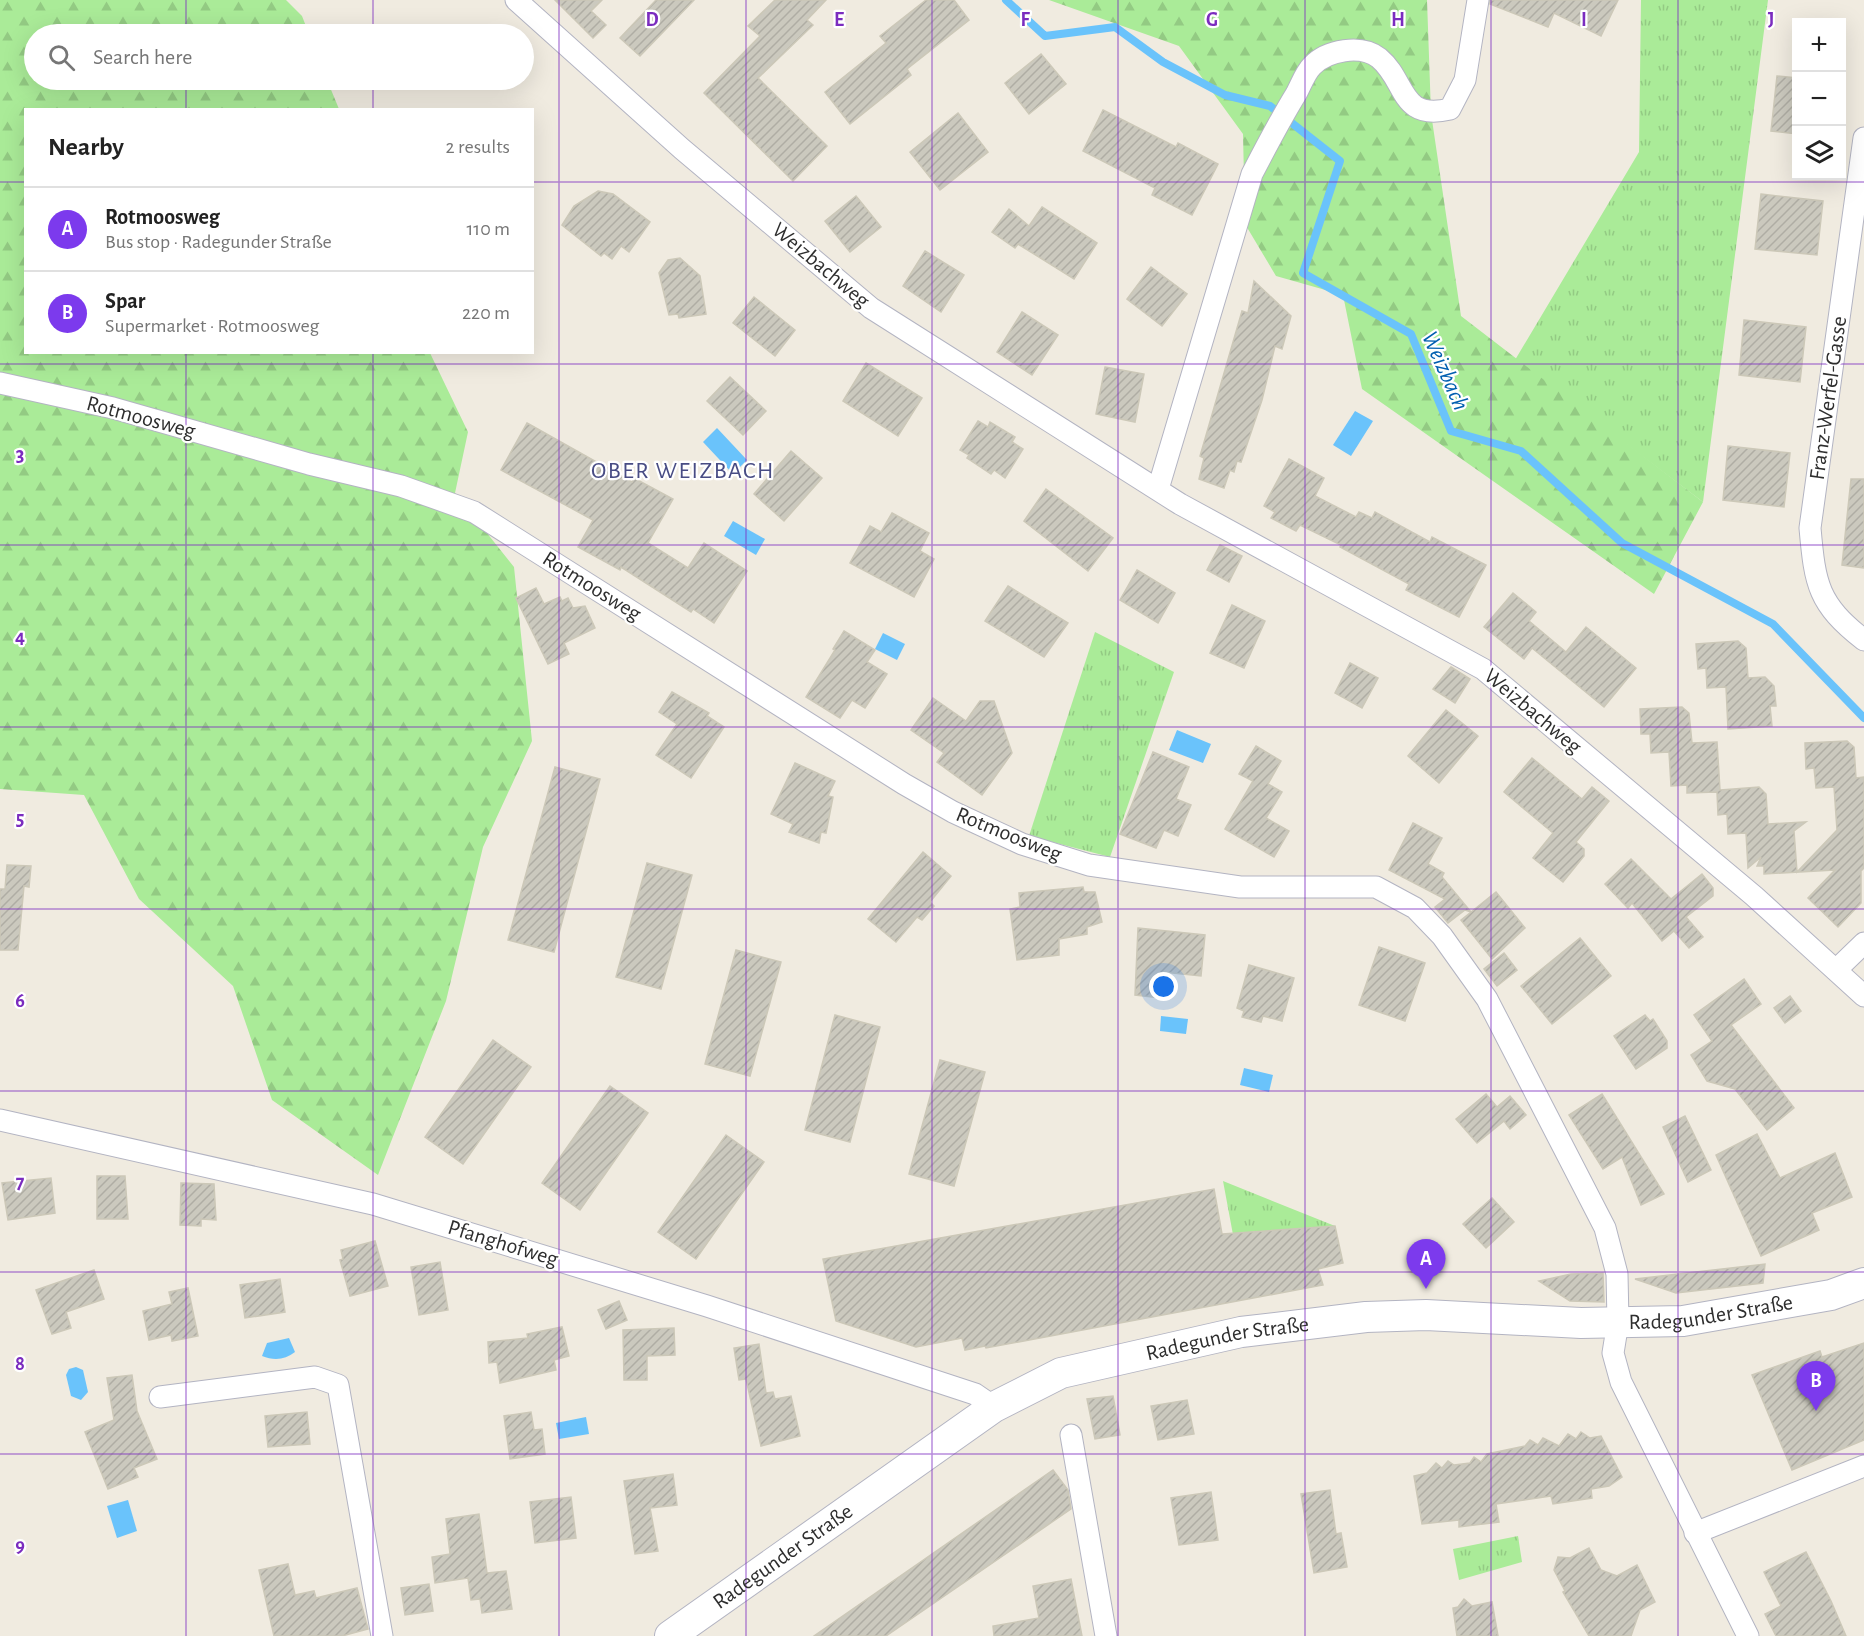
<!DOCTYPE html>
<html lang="en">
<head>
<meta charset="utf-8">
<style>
  body { margin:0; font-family:"Alegreya Sans",sans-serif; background:#f2f2f2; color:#222 }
  .controls { position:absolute; right:18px; top:18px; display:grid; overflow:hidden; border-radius:0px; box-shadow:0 6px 24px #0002 }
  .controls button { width:54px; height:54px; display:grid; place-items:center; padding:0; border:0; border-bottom:2px solid #e0e0e0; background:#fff; color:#222; font:30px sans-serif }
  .you { position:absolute; left:1164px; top:987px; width:21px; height:21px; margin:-15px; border:4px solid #fff; border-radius:50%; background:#1a73e8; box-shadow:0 0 0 9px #1a73e833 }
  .badge { display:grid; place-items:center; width:39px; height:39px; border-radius:50%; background:#7c3aed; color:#fff; font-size:20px; font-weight:700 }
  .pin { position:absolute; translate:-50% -50px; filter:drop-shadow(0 2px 3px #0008) }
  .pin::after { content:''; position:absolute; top:32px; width:21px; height:18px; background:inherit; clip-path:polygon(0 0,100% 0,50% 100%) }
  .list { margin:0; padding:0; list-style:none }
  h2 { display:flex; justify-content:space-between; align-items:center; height:78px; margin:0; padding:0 24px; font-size:26px }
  h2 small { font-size:20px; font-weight:400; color:#767676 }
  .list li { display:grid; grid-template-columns:39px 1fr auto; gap:18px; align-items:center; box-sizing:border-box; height:84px; padding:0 24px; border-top:2px solid #e0e0e0 }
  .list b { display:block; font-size:22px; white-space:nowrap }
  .list p { margin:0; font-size:20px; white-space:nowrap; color:#767676 }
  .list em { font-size:20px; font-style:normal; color:#767676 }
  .icon { flex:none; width:33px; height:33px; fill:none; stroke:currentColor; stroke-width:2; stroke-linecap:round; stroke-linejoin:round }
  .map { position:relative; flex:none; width:1864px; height:1636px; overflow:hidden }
  .search { position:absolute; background:#fff; box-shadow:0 6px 24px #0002; left:24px; top:24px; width:510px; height:66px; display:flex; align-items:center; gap:15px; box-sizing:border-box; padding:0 21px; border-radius:33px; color:#767676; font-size:22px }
  .panel { position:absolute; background:#fff; box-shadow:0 6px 24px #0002; left:24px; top:108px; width:510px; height:246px; border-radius:0px }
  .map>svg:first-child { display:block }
  .grass { fill:url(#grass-tufts) }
  .forest { fill:url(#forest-firs) }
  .water { fill:#6ac3fb }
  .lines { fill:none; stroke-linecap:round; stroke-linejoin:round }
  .stream { stroke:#6ac3fb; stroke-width:8 }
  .building { fill:url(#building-hatch); stroke:#ccc8b8; stroke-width:1.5 }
  .minor-casing { stroke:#b3b4c2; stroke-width:23 }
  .secondary-casing { stroke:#b3b4c2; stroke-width:32 }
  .minor { stroke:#fff; stroke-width:21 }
  .secondary { stroke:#fff; stroke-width:30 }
  .grid { fill:none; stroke:#7b2cbf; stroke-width:1.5; stroke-opacity:0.55 }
  .labels { text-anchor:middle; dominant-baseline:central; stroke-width:4.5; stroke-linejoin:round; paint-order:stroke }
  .street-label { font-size:22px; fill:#2e2e2e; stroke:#fff }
  .water-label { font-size:24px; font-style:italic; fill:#005fb0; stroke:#fff }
  .neighbourhood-label { font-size:24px; letter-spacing:1.5px; fill:#484c84; stroke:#fff }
  .grid-label { font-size:20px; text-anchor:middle; font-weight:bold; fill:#7b2cbf; stroke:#fff; stroke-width:4.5; stroke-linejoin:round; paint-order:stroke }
</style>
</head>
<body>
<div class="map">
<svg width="1864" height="1636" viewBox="0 0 1864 1636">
  <defs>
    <pattern id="grass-tufts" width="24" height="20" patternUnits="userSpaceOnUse" patternTransform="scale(1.5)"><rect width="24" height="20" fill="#aaeb98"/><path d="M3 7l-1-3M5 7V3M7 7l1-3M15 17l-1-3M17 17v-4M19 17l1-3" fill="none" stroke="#93ca83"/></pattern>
    <pattern id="forest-firs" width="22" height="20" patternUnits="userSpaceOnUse" patternTransform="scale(1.5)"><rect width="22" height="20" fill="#aaeb98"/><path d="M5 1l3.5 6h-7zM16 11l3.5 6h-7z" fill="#93ca83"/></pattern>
    <pattern id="building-hatch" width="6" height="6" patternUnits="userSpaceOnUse" patternTransform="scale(1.5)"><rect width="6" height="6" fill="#cbc9be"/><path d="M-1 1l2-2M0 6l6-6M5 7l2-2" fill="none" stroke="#afada4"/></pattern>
  </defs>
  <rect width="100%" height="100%" fill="#f0ebe0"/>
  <g class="grass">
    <polygon points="1641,0 1768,0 1703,502 1515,360 1639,152"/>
    <polygon points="1095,632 1174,672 1110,857 1029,836"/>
    <polygon points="1223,1181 1335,1226 1343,1263 1318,1269 1323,1285 1245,1299"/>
    <polygon points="1518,1536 1522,1562 1459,1580 1453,1549"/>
  </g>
  <g class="forest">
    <polygon points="0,0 286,0 302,16 309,34 34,34 34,80 327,80 339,109 26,110 26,352 430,353 468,432 455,493 514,567 532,741 483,847 446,1001 378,1175 272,1100 233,986 139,899 84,795 0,789"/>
    <polygon points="1049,0 1427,0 1431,113 1461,316 1703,502 1654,594 1362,389 1343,295 1276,276 1245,224 1243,134 1179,46"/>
  </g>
  <g class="water">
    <polygon points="1355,411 1373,421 1351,456 1333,445"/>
    <polygon points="717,428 747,460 733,474 703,442"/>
    <polygon points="733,521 765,539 756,555 724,536"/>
    <polygon points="883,633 905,644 897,660 875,649"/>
    <polygon points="1177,730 1211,744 1203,763 1169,750"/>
    <polygon points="1161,1016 1188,1019 1186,1034 1160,1031"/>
    <polygon points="1244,1068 1273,1075 1269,1092 1240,1085"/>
    <path d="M 289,1338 L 295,1352 C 285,1360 274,1361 262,1356 L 267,1343 Z"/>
    <polygon points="76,1367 83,1370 88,1392 81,1400 71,1396 66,1375 69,1369"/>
    <polygon points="586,1417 589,1434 559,1439 556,1423"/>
    <polygon points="128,1500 137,1531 117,1538 107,1506"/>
  </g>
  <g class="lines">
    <polyline class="stream" points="1006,0 1045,36 1115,27 1163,62 1225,95 1270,106 1340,161 1303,273 1411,334 1451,431 1521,451 1622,543 1773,624 1864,718"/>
  </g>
  <g class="building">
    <polygon points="555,0 602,0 591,11 606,25 593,38"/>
    <polygon points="656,0 694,0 640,56 620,38"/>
    <polygon points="775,0 826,0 807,20 813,25 758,78 827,146 793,181 704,93 760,36 748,26"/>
    <polygon points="926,0 954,0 969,20 907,69 911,75 850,124 825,92 886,43 880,36"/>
    <polygon points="1490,0 1618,0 1601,36 1554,13 1548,27 1490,4"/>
    <polygon points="1041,54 1066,84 1029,114 1005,83"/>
    <polygon points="1777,76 1797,78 1797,134 1771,131"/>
    <polygon points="1103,110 1176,147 1178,143 1218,164 1192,215 1152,195 1155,188 1083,151"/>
    <polygon points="958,113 988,152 940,190 910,152"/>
    <polygon points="598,191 613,194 650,222 629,252 621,246 612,259 604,253 601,256 562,225 574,206"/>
    <polygon points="1761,194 1823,201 1817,255 1755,249"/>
    <polygon points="856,196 881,227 850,252 825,221"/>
    <polygon points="1042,207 1097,243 1074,279 1018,244 1015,248 992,232 1009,209 1029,226"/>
    <polygon points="925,251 964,275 941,312 903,286"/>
    <polygon points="680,258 700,276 706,314 679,318 678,314 669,315 659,273 668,260"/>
    <polygon points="1151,267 1187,294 1162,326 1127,299"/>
    <polygon points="1254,281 1291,316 1282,349 1275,346 1262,400 1241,462 1237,461 1234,472 1230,470 1224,488 1199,479 1204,458 1200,456 1242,311 1248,313"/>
    <polygon points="754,297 795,330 775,356 733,323"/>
    <polygon points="1022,312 1058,335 1032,375 997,352"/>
    <polygon points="1744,320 1806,327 1800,382 1739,375"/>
    <polygon points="866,363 922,398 898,436 843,401"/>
    <polygon points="1105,367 1144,374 1135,422 1096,414"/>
    <polygon points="730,377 766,411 743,435 707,401"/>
    <polygon points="978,421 988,427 990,422 1015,437 1012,442 1023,449 1005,478 994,470 991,474 967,458 969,455 960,450"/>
    <polygon points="527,423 632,482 634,478 673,499 648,543 688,568 704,543 747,571 714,623 693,609 691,612 621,567 620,570 578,547 593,520 501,470"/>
    <polygon points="1728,446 1790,453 1784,507 1723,500"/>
    <polygon points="791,451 822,478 784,521 754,494"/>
    <polygon points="1289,459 1324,478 1315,496 1356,517 1359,512 1372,518 1375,512 1430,542 1432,537 1486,565 1459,617 1406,590 1409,584 1340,547 1341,545 1300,525 1296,531 1271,518 1275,512 1264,506"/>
    <polygon points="1851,479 1864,479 1864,568 1842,565"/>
    <polygon points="1046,489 1113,538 1088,571 1024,521"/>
    <polygon points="892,513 929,533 920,551 934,559 914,597 850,563 870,526 881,532"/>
    <polygon points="1220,545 1242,556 1229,582 1207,570"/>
    <polygon points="1137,570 1175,593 1158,623 1120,600"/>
    <polygon points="1008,586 1068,623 1044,657 985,621"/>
    <polygon points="536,588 544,604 560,597 562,601 568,598 573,608 585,606 595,628 564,643 569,654 548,664 516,598"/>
    <polygon points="1513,593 1536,612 1529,621 1566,652 1586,627 1636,668 1604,707 1532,648 1524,659 1484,627"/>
    <polygon points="1232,605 1265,621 1244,668 1210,653"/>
    <polygon points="844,631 875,650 867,662 887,674 865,708 852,700 840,718 806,697 835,650 833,649"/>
    <polygon points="1738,641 1746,648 1748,678 1765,677 1774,686 1776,706 1770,706 1772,726 1728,729 1726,687 1707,688 1706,668 1698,669 1696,644"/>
    <polygon points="1350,663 1378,678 1362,708 1335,693"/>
    <polygon points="1451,667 1470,679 1455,703 1433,689"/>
    <polygon points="672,692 709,713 707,716 724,727 691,778 656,755 677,724 659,712"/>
    <polygon points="933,698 966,721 980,701 994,701 1012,753 982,795 937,762 944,753 911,730"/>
    <polygon points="1682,707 1689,713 1692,743 1717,742 1720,790 1759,787 1766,794 1768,824 1806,822 1794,831 1797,872 1837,830 1834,787 1816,788 1814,768 1806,769 1805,743 1847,741 1854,747 1856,778 1864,777 1864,868 1861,871 1861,903 1838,927 1808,898 1835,870 1764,874 1764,866 1757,866 1761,857 1748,868 1746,833 1728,834 1727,814 1718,815 1717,792 1687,793 1687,785 1671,786 1669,752 1651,753 1650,734 1641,734 1640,709"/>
    <polygon points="1446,710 1478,736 1439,783 1408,756"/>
    <polygon points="1256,746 1281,761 1268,784 1282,792 1266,818 1289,831 1274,857 1225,829 1253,781 1239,774"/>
    <polygon points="1153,752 1189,767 1176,799 1191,805 1178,836 1164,830 1156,848 1120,834"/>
    <polygon points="1532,758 1582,799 1592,787 1609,801 1576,842 1584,849 1584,856 1563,882 1533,858 1553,833 1504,792"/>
    <polygon points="795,763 835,781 828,796 833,797 826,833 821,832 819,843 789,832 793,824 771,814"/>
    <polygon points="555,767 600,779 554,952 508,940"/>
    <polygon points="1413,823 1442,838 1428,864 1444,873 1442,877 1471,912 1496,892 1525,928 1492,959 1461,920 1471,912 1465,910 1448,923 1435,907 1445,899 1389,870"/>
    <polygon points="923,852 951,876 930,902 934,906 922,920 917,917 896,942 868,919"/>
    <polygon points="1631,859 1671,899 1702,874 1713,888 1713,896 1686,917 1703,937 1689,948 1674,931 1662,941 1632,903 1628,908 1605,884"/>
    <polygon points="647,863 692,875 661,989 616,977"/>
    <polygon points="7,865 31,866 29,887 24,886 18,950 0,950 0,889 5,889"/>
    <polygon points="1083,887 1084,892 1095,892 1102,922 1087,927 1087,934 1059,939 1059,955 1017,960 1010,909 1020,907 1019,893"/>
    <polygon points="1138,928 1205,935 1201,976 1163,972 1161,998 1135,995"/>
    <polygon points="1580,938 1611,976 1552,1024 1521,986"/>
    <polygon points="1379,947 1425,963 1405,1021 1359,1005"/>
    <polygon points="736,950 781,962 750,1076 705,1064"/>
    <polygon points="1504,953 1517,970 1497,986 1484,969"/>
    <polygon points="1249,965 1294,978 1282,1021 1263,1016 1261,1022 1242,1017 1244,1011 1237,1008"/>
    <polygon points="1744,979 1761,1004 1731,1025 1794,1108 1767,1130 1735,1089 1707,1081 1691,1055 1712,1041 1694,1015"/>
    <polygon points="1790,996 1801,1011 1785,1023 1774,1008"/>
    <polygon points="835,1015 880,1027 850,1142 805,1130"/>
    <polygon points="1645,1015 1650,1021 1653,1019 1667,1041 1667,1048 1636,1069 1614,1036"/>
    <polygon points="493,1040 531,1067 463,1164 425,1137"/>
    <polygon points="940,1060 985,1072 954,1186 909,1174"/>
    <polygon points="610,1086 648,1113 580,1210 542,1183"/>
    <polygon points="1486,1094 1497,1107 1510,1096 1526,1115 1510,1129 1504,1121 1477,1143 1456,1119"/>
    <polygon points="1602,1094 1664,1194 1641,1205 1622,1157 1603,1169 1569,1115"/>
    <polygon points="1685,1116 1711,1170 1688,1182 1663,1127"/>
    <polygon points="1757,1134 1780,1178 1835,1153 1852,1197 1812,1213 1819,1230 1761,1256 1716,1155"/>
    <polygon points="726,1135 764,1162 696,1259 658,1232"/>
    <polygon points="97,1176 125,1176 128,1219 97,1219"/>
    <polygon points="51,1178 55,1213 8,1220 2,1183"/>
    <polygon points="181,1183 214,1184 216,1220 201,1219 201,1226 180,1225"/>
    <polygon points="1214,1189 1222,1234 1335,1226 1343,1263 1318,1269 1323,1285 986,1348 985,1346 965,1350 962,1338 916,1347 836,1321 823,1259"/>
    <polygon points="1492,1198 1514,1222 1486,1248 1463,1224"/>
    <polygon points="375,1241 388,1286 350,1296 340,1260 343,1259 341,1250"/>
    <polygon points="440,1262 448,1310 419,1315 411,1267"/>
    <polygon points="1765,1264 1763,1283 1676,1293 1635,1279"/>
    <polygon points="94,1270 104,1299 66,1312 71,1328 52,1334 36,1290"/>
    <polygon points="1603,1273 1604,1302 1570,1301 1539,1281 1571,1274"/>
    <polygon points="280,1279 285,1312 245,1318 240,1285"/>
    <polygon points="188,1288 198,1336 172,1341 171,1335 149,1340 143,1311 172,1304 169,1292"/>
    <polygon points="619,1301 627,1320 606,1329 598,1310"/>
    <polygon points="562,1327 569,1356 554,1360 556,1370 500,1383 497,1362 489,1363 488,1342 528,1338 527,1334"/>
    <polygon points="674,1328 675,1355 647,1356 647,1380 624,1380 623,1330"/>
    <polygon points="1864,1343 1864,1440 1792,1470 1752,1375 1820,1351 1822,1357"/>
    <polygon points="759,1344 766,1393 773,1392 775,1399 791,1396 800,1436 761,1446 746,1379 739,1380 734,1348"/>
    <polygon points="132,1375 137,1411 157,1459 134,1468 138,1477 108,1489 85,1432 114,1420 107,1378"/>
    <polygon points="1113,1396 1120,1435 1095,1439 1087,1399"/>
    <polygon points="1187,1400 1194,1434 1158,1440 1151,1406"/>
    <polygon points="307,1412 310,1444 268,1447 265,1416"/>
    <polygon points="531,1412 534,1430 542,1429 545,1454 510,1459 504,1416"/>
    <polygon points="1581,1432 1590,1438 1601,1436 1622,1477 1609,1486 1591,1489 1592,1498 1553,1504 1551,1496 1496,1504 1499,1522 1459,1527 1459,1520 1422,1524 1414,1476 1427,1473 1436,1463 1442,1468 1448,1461 1454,1465 1470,1463 1474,1457 1481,1462 1487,1454 1525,1446 1530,1440 1538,1445 1543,1438 1559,1446 1568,1434 1576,1439"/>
    <polygon points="1053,1470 1068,1490 1071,1509 886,1636 814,1636"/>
    <polygon points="673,1474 677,1505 650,1508 658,1551 635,1554 624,1481"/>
    <polygon points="1330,1490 1336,1534 1341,1533 1347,1567 1314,1573 1301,1494"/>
    <polygon points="1211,1492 1218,1540 1179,1545 1171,1498"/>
    <polygon points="571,1497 576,1538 535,1543 530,1502"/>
    <polygon points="479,1514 487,1573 506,1571 512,1609 482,1613 480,1599 471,1600 468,1578 435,1583 432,1557 450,1554 446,1519"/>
    <polygon points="1589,1548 1601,1570 1617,1576 1637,1565 1655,1602 1640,1610 1631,1636 1589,1636 1563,1592 1565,1591 1554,1570 1558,1557 1570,1558"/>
    <polygon points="1806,1552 1831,1601 1846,1636 1776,1636 1765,1614 1781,1606 1764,1572"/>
    <polygon points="288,1564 295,1595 314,1591 316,1598 357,1588 368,1629 342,1636 274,1636 259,1570"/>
    <polygon points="1071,1579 1082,1636 994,1636 993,1626 1039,1618 1033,1586"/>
    <polygon points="429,1584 433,1611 405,1615 401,1588"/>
    <polygon points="1464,1599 1472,1606 1492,1602 1498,1636 1457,1636 1453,1608 1458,1607"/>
  </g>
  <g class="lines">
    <defs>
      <g id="minor">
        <polyline points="516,0 682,149 871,308 1180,504 1483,669 1754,896 1864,996"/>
        <path d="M 1864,138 L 1810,528 C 1815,585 1818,604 1864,640"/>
        <polyline points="0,383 113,408 309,464 401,486 474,512 904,784 953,812 1022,844 1089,865 1240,887 1376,887 1415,908 1442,936 1487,999 1605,1228 1617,1274 1618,1322 1613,1353 1621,1382 1748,1636"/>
        <path d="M 1158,489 L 1252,174 C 1266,147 1280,120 1296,94 C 1301,85 1305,73 1312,66 C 1327,50 1361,44 1379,58 C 1407,81 1399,121 1450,109 L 1465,80 L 1478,0"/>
        <polyline points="1836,970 1864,943"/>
        <polyline points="0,1120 373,1204 707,1306 975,1394 994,1407"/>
        <polyline points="160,1397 315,1377 338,1385 382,1636"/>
        <polyline points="1071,1435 1106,1636"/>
        <polyline points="1695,1533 1864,1466"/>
      </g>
      <g id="secondary">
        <path id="s1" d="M 670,1636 L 994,1407 L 1061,1373 L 1241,1332 L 1366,1317 L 1426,1315 L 1581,1323 L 1683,1321 L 1831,1295 L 1864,1283"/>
      </g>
    </defs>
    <use href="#minor" class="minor-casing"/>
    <use href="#secondary" class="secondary-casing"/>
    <use href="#minor" class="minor"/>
    <use href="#secondary" class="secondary"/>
  </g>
  <path class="grid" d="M 186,0 L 186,34M 373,0 L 373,34M 559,0 L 559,1636M 746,0 L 746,1636M 932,0 L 932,1636M 1118,0 L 1118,1636M 1305,0 L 1305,1636M 1491,0 L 1491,1636M 1678,0 L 1678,1636M 186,80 L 186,110M 373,80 L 373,110M 0,182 L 26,182M 532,182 L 1864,182M 186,352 L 186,1636M 373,352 L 373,1636M 0,364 L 1864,364M 0,545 L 1864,545M 0,727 L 1864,727M 0,909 L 1864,909M 0,1091 L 1864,1091M 0,1272 L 1864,1272M 0,1454 L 1864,1454"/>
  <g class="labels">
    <g class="street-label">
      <text transform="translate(821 265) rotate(40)">Weizbachweg</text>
      <text transform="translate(1828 398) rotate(-82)">Franz-Werfel-Gasse</text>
      <text transform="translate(141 417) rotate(15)">Rotmoosweg</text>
      <text transform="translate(592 586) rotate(32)">Rotmoosweg</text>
      <text transform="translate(1533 711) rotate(40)">Weizbachweg</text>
      <text transform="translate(1009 834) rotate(22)">Rotmoosweg</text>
      <text transform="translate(503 1243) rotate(17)">Pfanghofweg</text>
      <text stroke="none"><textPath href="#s1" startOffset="1128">Radegunder Straße</textPath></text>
      <text stroke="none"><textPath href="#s1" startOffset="642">Radegunder Straße</textPath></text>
      <text stroke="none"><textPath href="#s1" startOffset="138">Radegunder Straße</textPath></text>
    </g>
    <g class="water-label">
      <text transform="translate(1445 371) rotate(66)">Weizbach</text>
    </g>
    <g class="neighbourhood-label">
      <text x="683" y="471">OBER WEIZBACH</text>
    </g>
  </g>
  <g class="grid-label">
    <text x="652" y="26">D</text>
    <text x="839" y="26">E</text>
    <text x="1025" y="26">F</text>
    <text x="1212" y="26">G</text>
    <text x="1398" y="26">H</text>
    <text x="1584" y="26">I</text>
    <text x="1771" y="26">J</text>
    <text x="20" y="461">3</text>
    <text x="20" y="643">4</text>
    <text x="20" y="825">5</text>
    <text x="20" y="1007">6</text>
    <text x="20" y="1188">7</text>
    <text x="20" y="1370">8</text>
    <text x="20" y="1552">9</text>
  </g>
</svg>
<div class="controls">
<button>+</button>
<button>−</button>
<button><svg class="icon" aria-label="layers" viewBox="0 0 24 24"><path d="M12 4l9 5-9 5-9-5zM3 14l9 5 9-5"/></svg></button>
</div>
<div class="you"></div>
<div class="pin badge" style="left:1426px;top:1289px">A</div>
<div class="pin badge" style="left:1816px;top:1411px">B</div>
<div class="search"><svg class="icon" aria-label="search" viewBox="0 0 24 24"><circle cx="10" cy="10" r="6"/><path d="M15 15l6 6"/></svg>Search here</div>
<section class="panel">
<h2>Nearby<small>2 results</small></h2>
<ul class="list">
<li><span class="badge">A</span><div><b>Rotmoosweg</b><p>Bus stop · Radegunder Straße</p></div><em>110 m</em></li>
<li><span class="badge">B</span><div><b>Spar</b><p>Supermarket · Rotmoosweg</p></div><em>220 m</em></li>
</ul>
</section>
</div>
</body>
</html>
